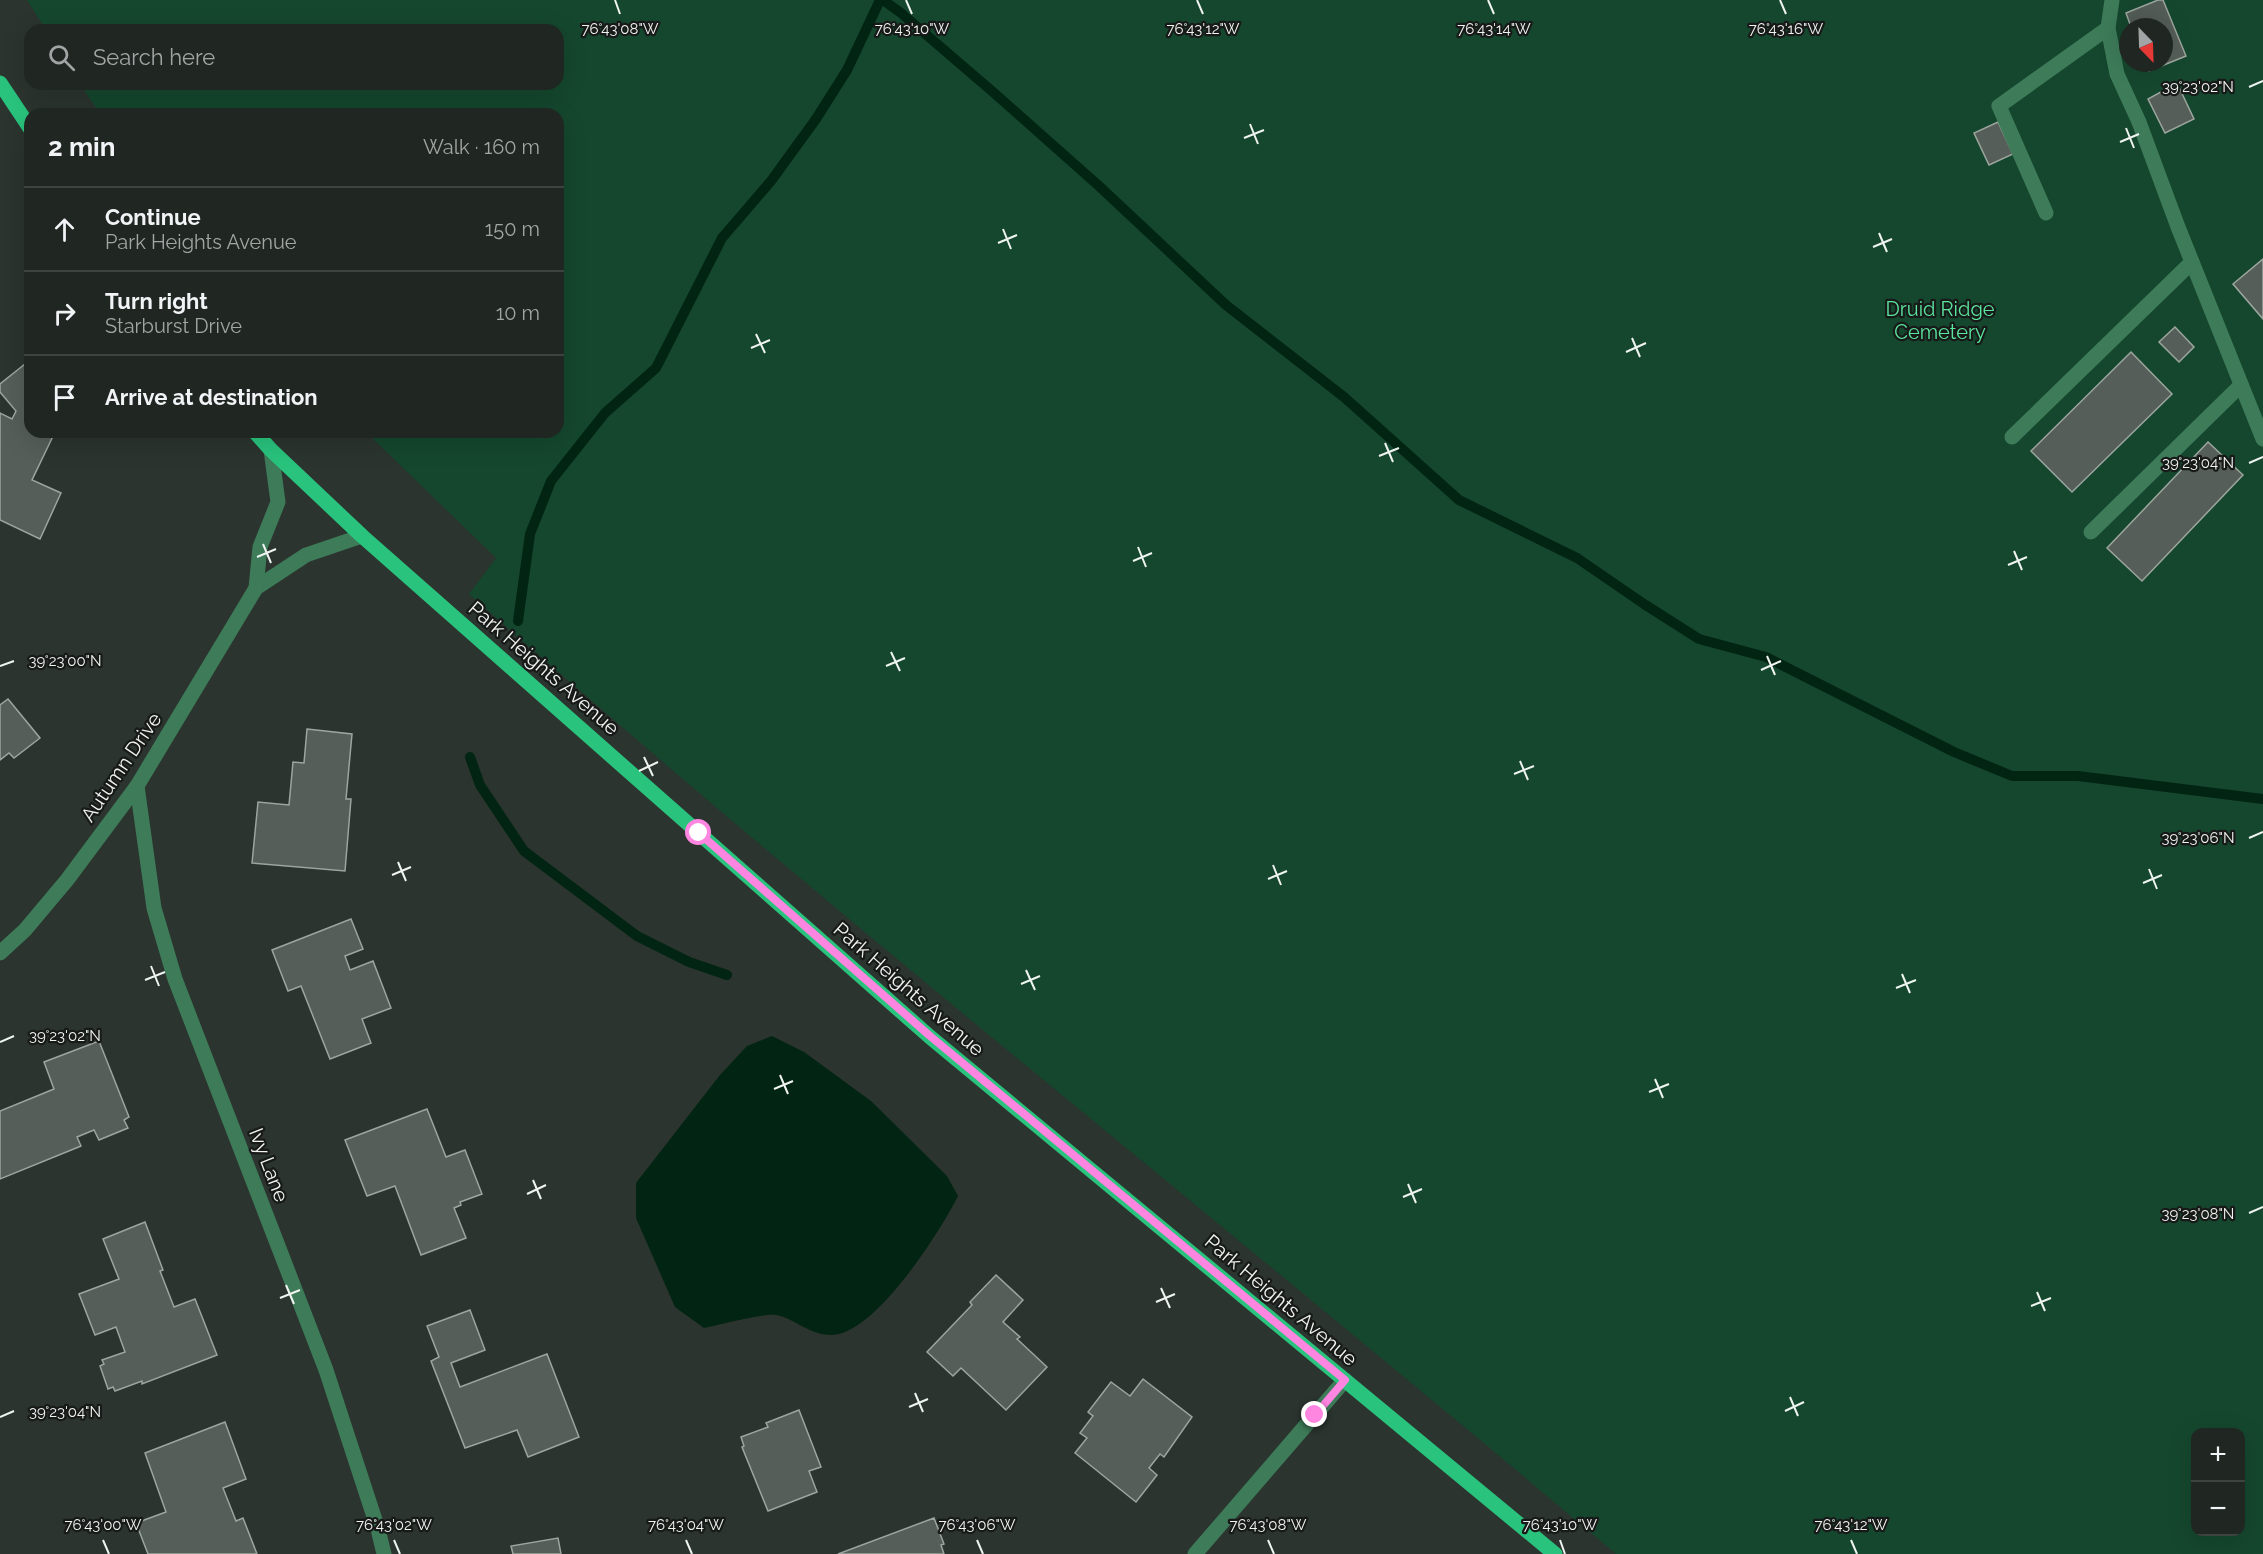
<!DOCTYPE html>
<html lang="en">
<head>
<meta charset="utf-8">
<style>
  body { margin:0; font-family:Raleway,sans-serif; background:#282f2a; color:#f1f3f6 }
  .controls { position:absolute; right:18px; bottom:18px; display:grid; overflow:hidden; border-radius:12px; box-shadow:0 6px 24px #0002 }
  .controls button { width:54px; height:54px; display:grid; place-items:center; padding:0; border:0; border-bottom:2px solid #3d4440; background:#202722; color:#f1f3f6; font:30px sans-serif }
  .compass { position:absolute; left:2119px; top:18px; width:54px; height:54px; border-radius:50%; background:#202722; box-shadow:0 6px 24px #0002; rotate:157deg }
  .stop { position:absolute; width:18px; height:18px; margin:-14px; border:4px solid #fe85e0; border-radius:50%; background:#fff }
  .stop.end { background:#fe85e0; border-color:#fff; box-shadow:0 2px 6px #0008 }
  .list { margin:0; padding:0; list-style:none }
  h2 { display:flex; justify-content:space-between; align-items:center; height:78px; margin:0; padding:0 24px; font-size:26px }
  h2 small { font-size:20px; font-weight:400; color:#a2a5a5 }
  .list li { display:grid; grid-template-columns:39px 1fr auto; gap:18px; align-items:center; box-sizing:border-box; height:84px; padding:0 24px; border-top:2px solid #3d4440 }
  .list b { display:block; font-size:22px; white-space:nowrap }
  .list p { margin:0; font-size:20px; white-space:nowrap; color:#a2a5a5 }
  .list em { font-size:20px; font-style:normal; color:#a2a5a5 }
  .icon { flex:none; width:33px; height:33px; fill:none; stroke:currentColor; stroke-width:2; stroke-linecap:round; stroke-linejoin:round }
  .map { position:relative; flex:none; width:2263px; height:1554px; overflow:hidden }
  .search { position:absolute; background:#202722; box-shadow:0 6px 24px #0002; left:24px; top:24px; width:540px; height:66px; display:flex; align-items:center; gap:15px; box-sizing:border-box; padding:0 21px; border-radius:18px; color:#a2a5a5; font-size:22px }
  .panel { position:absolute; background:#202722; box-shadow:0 6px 24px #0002; left:24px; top:108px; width:540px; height:330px; border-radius:18px }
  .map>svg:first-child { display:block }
  .green { fill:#15472e; fill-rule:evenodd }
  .water { fill:#022413 }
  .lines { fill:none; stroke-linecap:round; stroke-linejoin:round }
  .stream { stroke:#022413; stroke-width:10 }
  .building { fill:#555e58; stroke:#9ca69f; stroke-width:1.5 }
  .minor { stroke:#3d7b59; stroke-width:15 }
  .major { stroke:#29c37d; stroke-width:15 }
  .route { stroke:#fe85e0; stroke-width:8 }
  .ticks { fill:none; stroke:#eff4f1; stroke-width:2 }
  .labels { text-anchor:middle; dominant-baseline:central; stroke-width:4.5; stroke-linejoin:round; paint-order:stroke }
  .park-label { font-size:20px; fill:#5ae59e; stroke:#171a18 }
  .street-label { font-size:20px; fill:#eff4f1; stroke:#171a18 }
  .ticks-label { font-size:15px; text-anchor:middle; fill:#eff4f1; stroke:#171a18; stroke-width:4.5; stroke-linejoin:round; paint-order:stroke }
</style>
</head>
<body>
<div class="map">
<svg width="2263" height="1554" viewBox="0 0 2263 1554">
  <rect width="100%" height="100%" fill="#2b342e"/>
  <path class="green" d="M 27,0 L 2263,0 L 2263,1554 L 1616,1554 C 1235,1232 843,924 469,594 L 496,558 L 366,432 L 558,432 L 558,114 L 100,114 L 80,84 L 558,84 L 558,30 L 46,30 ZM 2128,27 L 2164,27 L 2164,63 L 2128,63 ZM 2196,1432 L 2240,1432 L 2240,1532 L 2196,1532 Z"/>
  <path class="water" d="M 772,1036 L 804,1052 L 871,1101 L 947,1176 L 958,1196 C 940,1232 875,1334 832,1335 C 808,1335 795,1318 776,1315 C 765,1313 718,1325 704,1328 L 675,1307 L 636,1218 L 636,1183 L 720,1075 L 747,1046 Z"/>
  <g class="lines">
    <g class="stream">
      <polyline points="883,0 901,13 993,92 1099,186 1226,305 1344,397 1459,500 1577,558 1644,604 1699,639 1766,657 1954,752 2012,776 2078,776 2263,799"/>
      <polyline points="518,621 530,534 551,481 605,413 656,368 722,238 771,181 816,119 847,70 880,0"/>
      <polyline points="470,757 480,785 524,851 637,936 689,962 727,975"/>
    </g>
  </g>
  <g class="building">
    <polygon points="2158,0 2163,0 2186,56 2149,71 2146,63 2164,63 2164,27 2131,27 2126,13"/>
    <polygon points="2177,83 2194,119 2165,133 2148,99"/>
    <polygon points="1998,122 2013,154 1989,165 1974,133"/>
    <polygon points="2263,259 2263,319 2233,284"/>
    <polygon points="2175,327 2194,347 2179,362 2159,342"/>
    <polygon points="2131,352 2172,394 2072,492 2031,451"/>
    <polygon points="30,360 30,432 55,432 32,480 61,493 40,539 0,520 0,413 12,419 16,411 0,392 0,384"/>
    <polygon points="2208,442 2243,475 2142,581 2107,548"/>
    <polygon points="8,699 40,738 14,758 9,753 0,760 0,705"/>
    <polygon points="307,729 352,734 346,799 351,799 345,871 252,863 258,802 289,805 293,762 304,763"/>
    <polygon points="351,919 363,949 345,956 350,970 373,961 391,1008 362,1019 371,1043 330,1059 301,986 288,991 272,950"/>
    <polygon points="99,1041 129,1117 124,1120 128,1128 99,1140 94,1130 77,1137 81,1146 0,1179 0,1111 54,1089 44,1062"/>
    <polygon points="427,1109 446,1157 465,1150 482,1194 460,1202 461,1205 454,1208 466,1238 421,1255 395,1186 367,1196 345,1140"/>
    <polygon points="145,1222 163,1270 160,1271 174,1307 195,1299 217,1355 142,1384 142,1381 115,1391 113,1387 108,1389 100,1366 104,1364 102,1360 125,1352 116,1327 95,1335 79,1294 119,1279 103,1239"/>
    <polygon points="996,1275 1023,1300 1003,1322 1020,1337 1017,1339 1047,1367 1006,1410 961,1368 953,1376 927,1352 972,1305 970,1302"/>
    <polygon points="470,1310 485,1350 451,1363 460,1387 547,1354 579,1437 528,1457 517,1430 465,1448 431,1361 439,1357 427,1326"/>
    <polygon points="1143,1379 1192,1417 1164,1457 1160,1454 1149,1468 1157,1475 1136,1502 1075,1453 1087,1438 1080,1433 1093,1416 1088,1412 1111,1382 1130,1396"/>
    <polygon points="799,1410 821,1467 809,1471 817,1492 768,1511 742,1447 744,1446 741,1437 768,1427 766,1423"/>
    <polygon points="225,1422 246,1479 223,1488 236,1521 243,1518 257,1554 148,1554 136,1523 166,1512 145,1453"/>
    <polygon points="934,1518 944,1544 941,1545 944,1554 838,1554"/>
    <polygon points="558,1538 561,1554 513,1554 511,1546"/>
  </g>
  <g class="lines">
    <g class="minor">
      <polyline points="2112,0 2108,28 2117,74 2139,122 2178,227 2263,439"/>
      <polyline points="2046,213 1999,106 2108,28"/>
      <polyline points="2012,437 2192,262"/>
      <polyline points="2091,532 2241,385"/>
      <polyline points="256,588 306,555 362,536"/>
      <polyline points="137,786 154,908 175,979 326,1370 378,1529 384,1554"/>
      <polyline points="0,953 25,930 67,880 137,786 256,588 260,547 278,502 271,450"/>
      <polyline points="1195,1554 1345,1380"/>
    </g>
    <g class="major">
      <polyline points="0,83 30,128"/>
      <polyline points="255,432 271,450 362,536 930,1037 1555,1554"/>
    </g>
  </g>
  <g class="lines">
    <polyline class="route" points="699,833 930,1036 1345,1380 1315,1415"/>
  </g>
  <path class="ticks" d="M 615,0 L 620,14M 906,0 L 912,14M 1197,0 L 1203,14M 1488,0 L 1494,14M 1780,0 L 1786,14M 2249,87 L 2263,81M 1250,124 L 1258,144M 2126,128 L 2134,148M 1244,138 L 1264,130M 2120,142 L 2139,134M 1003,229 L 1011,249M 1879,233 L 1887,252M 998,243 L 1017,235M 1873,247 L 1892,239M 756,334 L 765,353M 1632,338 L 1640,357M 751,348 L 770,340M 1626,352 L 1646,343M 1385,443 L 1393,462M 1379,456 L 1399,448M 2249,463 L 2263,457M 263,544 L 271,563M 1138,547 L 1146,567M 2014,551 L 2022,570M 257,557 L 276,549M 1133,561 L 1152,553M 2008,565 L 2027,557M 891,652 L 900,671M 1767,656 L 1775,675M 0,666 L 14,661M 886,666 L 905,658M 1761,670 L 1781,661M 644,757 L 653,776M 1520,761 L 1528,780M 639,771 L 658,762M 1514,774 L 1534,766M 2249,838 L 2263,832M 398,862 L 406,881M 1273,865 L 1281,885M 2149,869 L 2157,889M 392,875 L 411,867M 1268,879 L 1287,871M 2143,883 L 2162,875M 151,966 L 159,986M 1026,970 L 1035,990M 1902,974 L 1910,993M 145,980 L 165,972M 1021,984 L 1040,976M 1896,988 L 1916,980M 0,1042 L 14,1036M 780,1075 L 788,1094M 1655,1079 L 1663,1098M 774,1089 L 793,1081M 1649,1092 L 1669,1084M 533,1180 L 541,1199M 1408,1184 L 1416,1203M 527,1194 L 546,1185M 1403,1197 L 1422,1189M 2249,1213 L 2263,1207M 286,1285 L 294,1304M 1161,1288 L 1170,1308M 2037,1292 L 2045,1311M 280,1298 L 300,1290M 1156,1302 L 1175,1294M 2031,1306 L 2051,1298M 915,1393 L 923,1412M 1790,1397 L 1798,1416M 909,1407 L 928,1399M 1785,1411 L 1804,1402M 0,1417 L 14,1411M 103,1540 L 109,1554M 394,1540 L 400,1554M 686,1540 L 692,1554M 977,1540 L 983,1554M 1268,1540 L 1274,1554M 1560,1540 L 1565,1554M 1851,1540 L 1857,1554"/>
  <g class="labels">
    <g class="park-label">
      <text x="1940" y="309">Druid Ridge<tspan x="1940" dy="23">Cemetery</tspan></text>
    </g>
    <g class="street-label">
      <text transform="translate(544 668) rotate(41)">Park Heights Avenue</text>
      <text transform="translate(121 767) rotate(-56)">Autumn Drive</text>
      <text transform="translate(909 989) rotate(41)">Park Heights Avenue</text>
      <text transform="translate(269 1165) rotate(69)">Ivy Lane</text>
      <text transform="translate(1281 1300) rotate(40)">Park Heights Avenue</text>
    </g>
  </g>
  <g class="ticks-label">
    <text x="620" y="34">76°43'08"W</text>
    <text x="912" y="34">76°43'10"W</text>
    <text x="1203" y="34">76°43'12"W</text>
    <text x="1494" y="34">76°43'14"W</text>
    <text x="1786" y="34">76°43'16"W</text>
    <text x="2198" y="92">39°23'02"N</text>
    <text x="2198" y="468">39°23'04"N</text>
    <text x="65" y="666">39°23'00"N</text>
    <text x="2198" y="843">39°23'06"N</text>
    <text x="65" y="1041">39°23'02"N</text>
    <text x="2198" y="1219">39°23'08"N</text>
    <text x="65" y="1417">39°23'04"N</text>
    <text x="103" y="1530">76°43'00"W</text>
    <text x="394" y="1530">76°43'02"W</text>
    <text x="686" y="1530">76°43'04"W</text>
    <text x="977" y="1530">76°43'06"W</text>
    <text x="1268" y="1530">76°43'08"W</text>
    <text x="1560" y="1530">76°43'10"W</text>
    <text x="1851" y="1530">76°43'12"W</text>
  </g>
</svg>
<div class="controls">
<button>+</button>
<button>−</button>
</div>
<svg class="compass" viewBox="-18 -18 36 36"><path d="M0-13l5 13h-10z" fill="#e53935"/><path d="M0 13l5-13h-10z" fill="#a2a5a5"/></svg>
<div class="stop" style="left:699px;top:833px"></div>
<div class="stop end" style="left:1315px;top:1415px"></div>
<div class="search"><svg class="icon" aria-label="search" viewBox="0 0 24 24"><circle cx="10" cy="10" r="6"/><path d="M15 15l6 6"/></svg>Search here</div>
<section class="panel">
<h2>2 min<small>Walk · 160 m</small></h2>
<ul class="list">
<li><svg class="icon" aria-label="ahead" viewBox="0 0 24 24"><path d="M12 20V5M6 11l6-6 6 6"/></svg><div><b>Continue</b><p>Park Heights Avenue</p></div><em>150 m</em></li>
<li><svg class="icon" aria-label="right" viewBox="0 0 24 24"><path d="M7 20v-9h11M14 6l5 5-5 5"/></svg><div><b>Turn right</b><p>Starburst Drive</p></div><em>10 m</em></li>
<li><svg class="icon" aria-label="arrive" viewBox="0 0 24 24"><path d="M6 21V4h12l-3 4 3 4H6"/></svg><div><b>Arrive at destination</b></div></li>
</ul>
</section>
</div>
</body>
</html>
